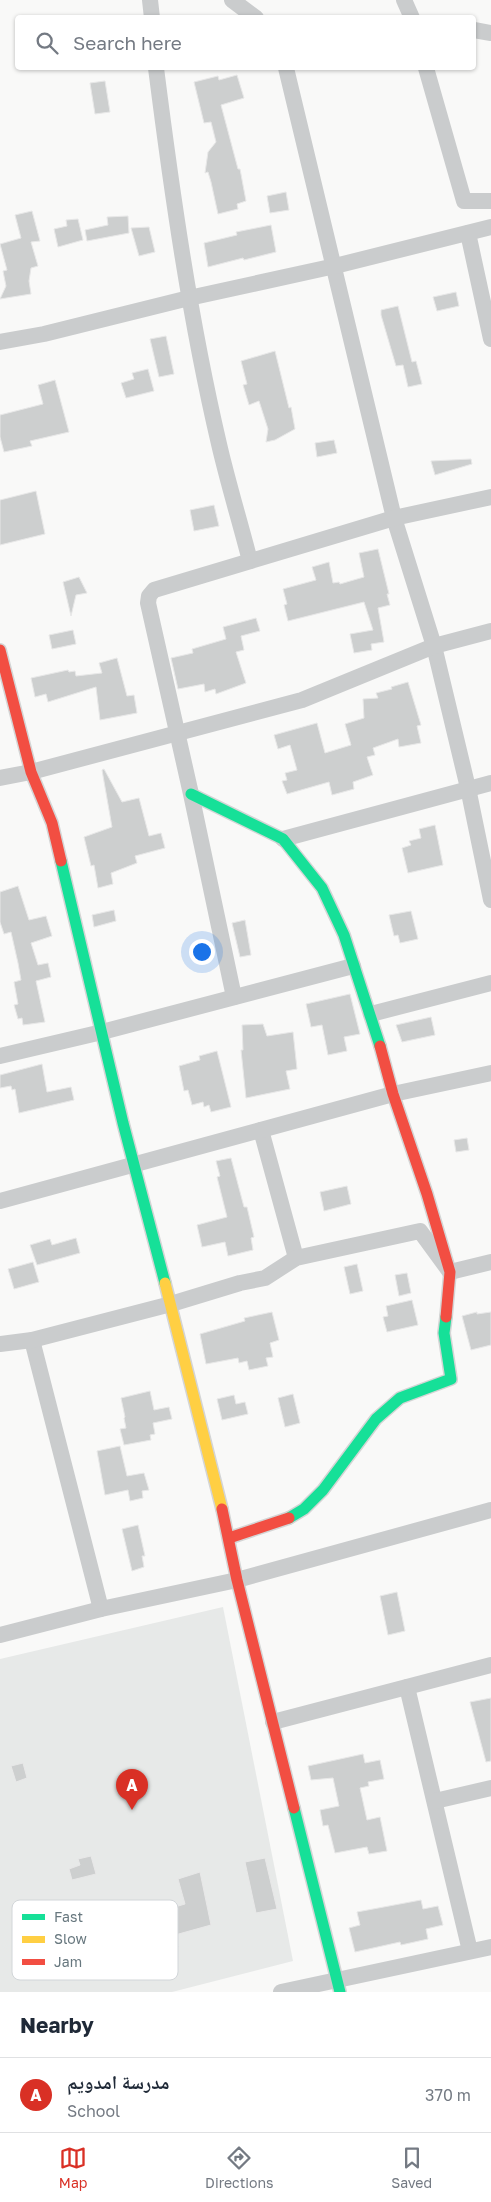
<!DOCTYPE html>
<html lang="en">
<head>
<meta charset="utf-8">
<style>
  body { margin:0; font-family:"Golos Text","Noto Naskh Arabic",sans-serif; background:#f6f6f7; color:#1f2937 }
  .you { position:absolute; left:201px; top:951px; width:18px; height:18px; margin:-12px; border:4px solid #fff; border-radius:50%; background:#1a73e8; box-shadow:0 0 0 8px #1a73e833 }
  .badge { display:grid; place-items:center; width:32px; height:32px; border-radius:50%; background:#d93025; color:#fff; font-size:16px; font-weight:700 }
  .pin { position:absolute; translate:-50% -41px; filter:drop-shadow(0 1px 2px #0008) }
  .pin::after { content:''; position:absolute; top:26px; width:18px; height:15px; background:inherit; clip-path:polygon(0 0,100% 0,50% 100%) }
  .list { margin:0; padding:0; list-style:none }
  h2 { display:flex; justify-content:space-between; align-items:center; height:65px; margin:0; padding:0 20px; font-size:21px }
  h2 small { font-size:16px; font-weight:400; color:#747a83 }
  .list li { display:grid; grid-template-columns:32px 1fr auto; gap:15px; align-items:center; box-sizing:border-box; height:75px; padding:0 20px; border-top:1px solid #e0e1e3 }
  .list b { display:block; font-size:19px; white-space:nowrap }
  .list p { margin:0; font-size:16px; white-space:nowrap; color:#747a83 }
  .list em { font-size:16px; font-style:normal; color:#747a83 }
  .icon { flex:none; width:28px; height:28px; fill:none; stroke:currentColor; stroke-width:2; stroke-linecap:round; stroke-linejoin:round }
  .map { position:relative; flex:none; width:491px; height:1992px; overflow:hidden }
  .search { position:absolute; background:#fff; box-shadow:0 1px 4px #0004; left:15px; right:15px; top:15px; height:55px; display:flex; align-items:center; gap:12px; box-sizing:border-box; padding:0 18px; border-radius:5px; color:#747a83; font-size:19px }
  .sheet { height:140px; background:#fff }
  nav { display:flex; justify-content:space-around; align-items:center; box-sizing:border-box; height:70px; border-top:1px solid #e0e1e3; background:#fff; font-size:14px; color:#747a83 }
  nav a { display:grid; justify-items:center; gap:2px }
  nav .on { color:#d93025 }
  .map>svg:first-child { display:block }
  .built { fill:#e7e9e8 }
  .building { fill:#cdcfcf; stroke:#e8e8e8 }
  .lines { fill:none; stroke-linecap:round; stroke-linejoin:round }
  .fast-casing { stroke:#d4d5d5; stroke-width:14 }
  .slow-casing { stroke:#d4d5d5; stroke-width:14 }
  .jam-casing { stroke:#d4d5d5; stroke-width:14 }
  .street { stroke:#cacccd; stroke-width:16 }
  .fast { stroke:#16e098; stroke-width:11 }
  .slow { stroke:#ffcf43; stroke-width:11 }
  .jam { stroke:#f24e42; stroke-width:11 }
  .key { fill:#fff; stroke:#d2d6d9; stroke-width:1 }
  .key-label { font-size:14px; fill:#68787f }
</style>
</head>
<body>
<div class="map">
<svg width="491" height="1992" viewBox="0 0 491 1992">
  <rect width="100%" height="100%" fill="#f9f9f8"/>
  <polygon class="built" points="223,1607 293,1961 172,1992 0,1992 0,1659"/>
  <g class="building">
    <polygon points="237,75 244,98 221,105 238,169 240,169 246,201 237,204 238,209 218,214 211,182 208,172 205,173 208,152 216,142 211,122 204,123 194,82 218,76 219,80"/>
    <polygon points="105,81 110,112 95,114 90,83"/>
    <polygon points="286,192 289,210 270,213 267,196"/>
    <polygon points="32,211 40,241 31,242 38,266 31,268 29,281 31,294 0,299 6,286 3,271 7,270 0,244 21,238 15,215"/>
    <polygon points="128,216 129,233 87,241 85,230 108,225 107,217"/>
    <polygon points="78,219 83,240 58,247 54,229 67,226 66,220"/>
    <polygon points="271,225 276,252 244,260 243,258 208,267 204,243 237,235 236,232"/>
    <polygon points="149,227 155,252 139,256 131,228"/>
    <polygon points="456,292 459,306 437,311 433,297"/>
    <polygon points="398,306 412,362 416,361 422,384 408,387 403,365 396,366 381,315 381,310"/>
    <polygon points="166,336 174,374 159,377 150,339"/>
    <polygon points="275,351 289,408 291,407 295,429 275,440 266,442 268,429 259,401 249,405 243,385 247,384 241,361"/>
    <polygon points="148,369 154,391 126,398 121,383 134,379 132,373"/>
    <polygon points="55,380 69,432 30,441 32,446 4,452 0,437 0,415 43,404 38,385"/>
    <polygon points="334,440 337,453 317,457 315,443"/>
    <polygon points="471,459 472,464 435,475 431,461"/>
    <polygon points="36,491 45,534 0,545 0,500"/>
    <polygon points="214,505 219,526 194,531 190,510"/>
    <polygon points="378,549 389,594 387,594 390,605 378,608 384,642 371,644 372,650 354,653 350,634 373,630 364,602 288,621 284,605 287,604 283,589 316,580 312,567 329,562 333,583 339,582 340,584 364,577 359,553"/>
    <polygon points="79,577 87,593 76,595 71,616 63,582"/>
    <polygon points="256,618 260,631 241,636 244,650 236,652 246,683 216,694 215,689 205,692 204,684 178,689 171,658 193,653 192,649 226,639 223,627"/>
    <polygon points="73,630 76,644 52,649 49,635"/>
    <polygon points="117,658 127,696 134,695 137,713 100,720 96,687 48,702 46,694 35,697 31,678 68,670 69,672 75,671 76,676 102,673 99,663"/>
    <polygon points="408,682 421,725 417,726 421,743 399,747 398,739 373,748 375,755 367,757 373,775 353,782 354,789 332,795 329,782 287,794 282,781 287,780 285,773 297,770 290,745 278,749 274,735 317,723 325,753 351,745 345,724 364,718 363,699 378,698 376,693 392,689 391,687"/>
    <polygon points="104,769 122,802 139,798 149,836 161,833 165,848 135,856 137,863 111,873 113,884 98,888 94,865 91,866 84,837 112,827 102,770"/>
    <polygon points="435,825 443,865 408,873 402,848 411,845 409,841 421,838 419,829"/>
    <polygon points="18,886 29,920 46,916 52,936 31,943 38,965 48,963 51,977 36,981 45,1022 23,1025 22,1018 18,1019 14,1005 18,1004 14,982 21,980 18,963 11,932 4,934 0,922 0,892"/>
    <polygon points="114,910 116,921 94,927 92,915"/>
    <polygon points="411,911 418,939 400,943 398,935 394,936 389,915"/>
    <polygon points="245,920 251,955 240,957 232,923"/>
    <polygon points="350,994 360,1034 344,1037 347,1051 328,1055 322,1025 311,1027 306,1004"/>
    <polygon points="431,1017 435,1035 402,1042 396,1025"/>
    <polygon points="263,1024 267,1036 293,1032 297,1069 286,1071 290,1089 246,1098 241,1050 243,1050 242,1025"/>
    <polygon points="217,1051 231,1107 211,1112 209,1105 204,1107 203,1102 192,1105 188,1090 184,1091 179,1066 200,1060 199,1056"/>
    <polygon points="42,1064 47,1092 71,1087 74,1100 19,1113 15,1089 12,1090 11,1086 0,1088 0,1075"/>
    <polygon points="467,1138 469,1150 456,1152 454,1140"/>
    <polygon points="231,1158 244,1207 247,1207 254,1237 251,1238 253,1250 228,1256 225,1242 202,1247 197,1225 227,1217 217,1177 220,1176 216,1161"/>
    <polygon points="347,1186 351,1204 324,1211 320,1192"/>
    <polygon points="76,1238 80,1253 37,1265 30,1245 50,1239 52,1245"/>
    <polygon points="33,1262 39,1282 14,1289 8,1269"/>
    <polygon points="357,1264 363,1291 350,1294 344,1267"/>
    <polygon points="407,1273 411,1293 399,1296 395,1275"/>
    <polygon points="412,1300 418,1325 387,1332 383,1317 388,1316 386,1306"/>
    <polygon points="272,1312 279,1340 270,1343 273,1357 266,1358 268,1366 249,1370 247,1361 239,1363 238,1358 206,1364 200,1334 245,1321 244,1318"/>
    <polygon points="477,1312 477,1314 491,1312 491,1345 471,1350 462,1316"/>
    <polygon points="150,1391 154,1410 169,1407 172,1419 153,1423 155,1434 150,1435 151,1440 124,1445 120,1429 126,1428 124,1418 125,1417 121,1398"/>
    <polygon points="293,1394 300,1423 285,1427 278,1398"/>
    <polygon points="234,1395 236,1404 245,1402 248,1414 222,1420 217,1399"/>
    <polygon points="120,1446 127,1476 144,1473 149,1490 142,1491 143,1498 130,1501 128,1490 105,1495 97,1451"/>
    <polygon points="138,1525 145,1556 142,1556 144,1567 132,1571 122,1529"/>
    <polygon points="397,1592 405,1631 388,1635 380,1596"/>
    <polygon points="491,1698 491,1761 486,1762 470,1702"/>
    <polygon points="363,1754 365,1763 380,1760 384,1779 368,1782 369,1786 360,1788 367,1820 380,1817 387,1851 369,1854 367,1847 335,1853 328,1825 323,1826 320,1810 339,1806 333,1778 311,1780 308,1766"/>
    <polygon points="23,1763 27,1778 16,1782 11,1766"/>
    <polygon points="91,1856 96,1874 72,1880 69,1869 80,1865 78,1859"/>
    <polygon points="265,1858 277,1909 256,1913 245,1862"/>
    <polygon points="200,1872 211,1925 175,1935 179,1947 167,1951 158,1912 185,1904 178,1879"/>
    <polygon points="421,1900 423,1909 438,1906 443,1925 426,1929 428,1939 401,1945 400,1942 355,1952 349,1928 360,1925 357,1912"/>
    <polygon points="63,1965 66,1977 54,1980 51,1968"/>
  </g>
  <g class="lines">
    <defs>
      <g id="fast">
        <polyline points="191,794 283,839 322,888 344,935 380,1046"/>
        <polyline points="61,861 123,1123 165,1283"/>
        <polyline points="289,1518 304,1509 323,1490 376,1419 400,1398 451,1379 444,1333 446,1317"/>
        <polyline points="294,1808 340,1992"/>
      </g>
      <polyline id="slow" points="165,1283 222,1509"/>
      <g id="jam">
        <polyline points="0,650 31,772 52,823 61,861"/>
        <polyline points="380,1046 393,1094 427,1194 450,1272 446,1317"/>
        <polyline points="222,1509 237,1580 294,1808"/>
        <polyline points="229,1538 289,1518"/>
      </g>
    </defs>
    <use href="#fast" class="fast-casing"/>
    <use href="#slow" class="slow-casing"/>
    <use href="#jam" class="jam-casing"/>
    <g class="street">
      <polyline points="150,0 152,18"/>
      <polyline points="232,0 256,18"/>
      <polyline points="404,0 412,18"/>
      <polyline points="474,30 491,33"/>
      <path d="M 156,68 C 172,194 190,320 219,444 C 228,483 240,522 250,561"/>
      <polyline points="286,68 394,518 434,646 468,788 491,900"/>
      <polyline points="426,68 464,201 491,201"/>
      <polyline points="468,233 491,339"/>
      <polyline points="0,342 44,334 189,298 335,266 491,227"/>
      <polyline points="0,778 31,772 302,700 434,646 491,631"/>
      <polyline points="283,839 491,783"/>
      <polyline points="234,997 191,794 148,603 149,596 154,590 394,518 491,497"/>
      <polyline points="371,1014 491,983"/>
      <polyline points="0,1056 102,1032 353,966"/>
      <polyline points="261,1130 296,1258"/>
      <polyline points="0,1201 393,1094 491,1073"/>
      <polyline points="32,1340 101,1609"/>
      <polyline points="0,1344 32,1340 171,1304 240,1283 265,1278 296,1258 420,1231 450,1272 491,1262"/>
      <polyline points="0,1635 101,1609 237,1580 491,1510"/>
      <polyline points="407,1687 470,1951"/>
      <polyline points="273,1722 491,1665"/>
      <polyline points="435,1801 491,1788"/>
      <polyline points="281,1992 491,1947"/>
    </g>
    <use href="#fast" class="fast"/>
    <use href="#slow" class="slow"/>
    <use href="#jam" class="jam"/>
  </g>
  <rect x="12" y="1900" width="166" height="80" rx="8" class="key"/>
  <rect x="22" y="1914" width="23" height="6" fill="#16e098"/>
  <rect x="22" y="1936" width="23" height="7" fill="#ffcf43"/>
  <rect x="22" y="1959" width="23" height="6" fill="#f24e42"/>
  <g class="key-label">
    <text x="54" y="1922">Fast</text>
    <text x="54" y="1944">Slow</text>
    <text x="54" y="1967">Jam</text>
  </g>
</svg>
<div class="you"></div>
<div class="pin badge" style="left:132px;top:1810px">A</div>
<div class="search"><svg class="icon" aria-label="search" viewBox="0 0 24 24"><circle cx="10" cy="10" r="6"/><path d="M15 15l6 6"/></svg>Search here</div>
</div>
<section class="sheet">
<h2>Nearby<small></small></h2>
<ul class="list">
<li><span class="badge">A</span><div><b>مدرسة امدويم</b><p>School</p></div><em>370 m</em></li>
</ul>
</section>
<nav>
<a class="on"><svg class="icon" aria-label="map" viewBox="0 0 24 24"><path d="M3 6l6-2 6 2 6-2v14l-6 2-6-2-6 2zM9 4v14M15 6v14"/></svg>Map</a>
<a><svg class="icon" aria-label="directions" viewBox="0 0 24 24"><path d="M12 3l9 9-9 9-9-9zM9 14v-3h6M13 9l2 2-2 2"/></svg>Directions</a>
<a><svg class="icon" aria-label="saved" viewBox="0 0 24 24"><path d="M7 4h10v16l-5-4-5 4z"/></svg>Saved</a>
</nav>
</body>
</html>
